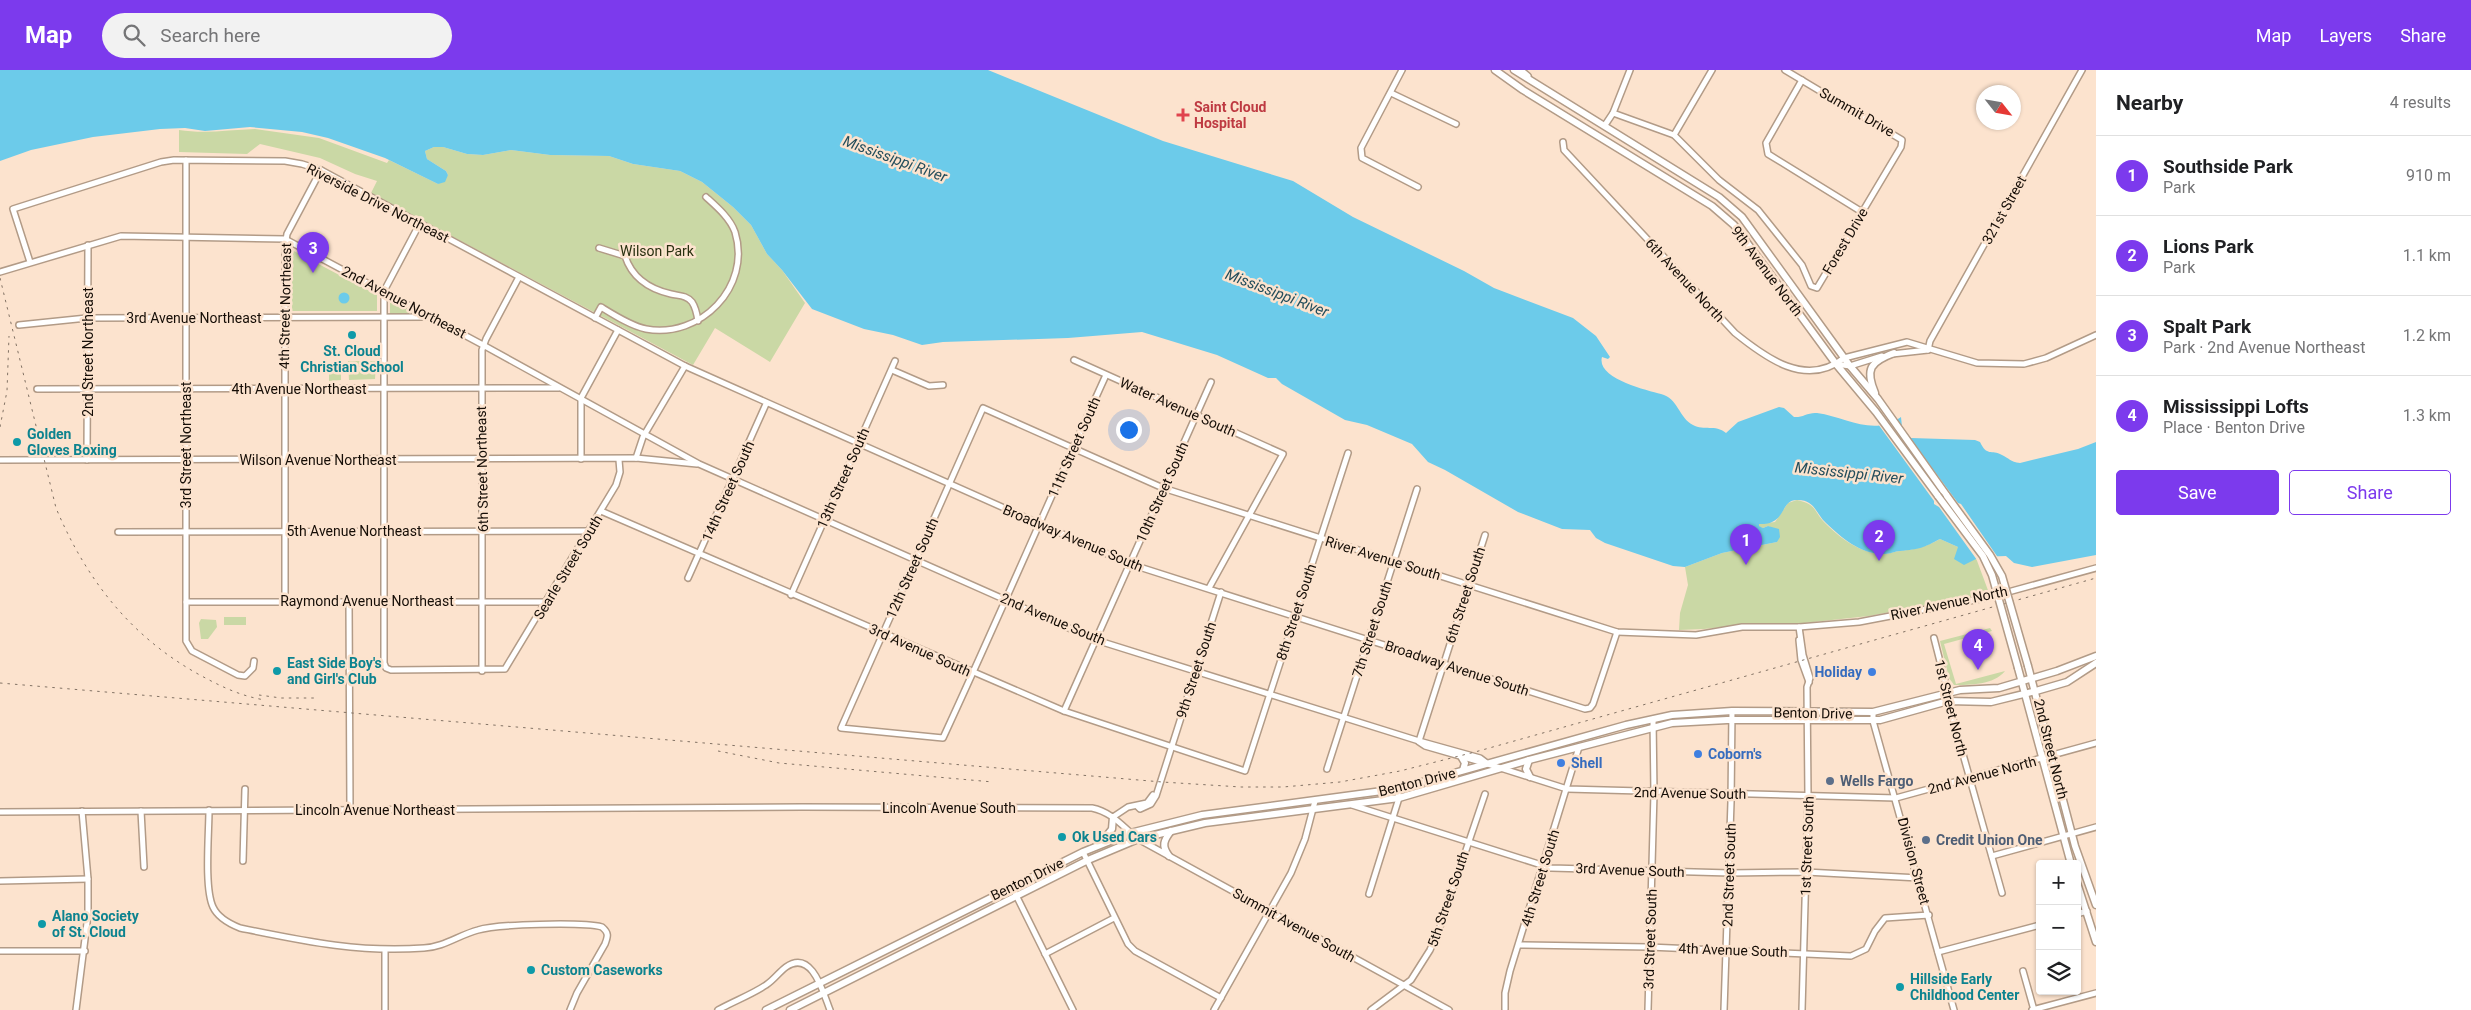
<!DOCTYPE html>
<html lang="en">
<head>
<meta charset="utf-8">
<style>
  body { margin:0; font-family:Roboto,sans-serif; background:#f2f2f2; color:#202124 }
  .controls { position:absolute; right:15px; bottom:15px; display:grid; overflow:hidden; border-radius:5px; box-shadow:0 1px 4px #0004 }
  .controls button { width:45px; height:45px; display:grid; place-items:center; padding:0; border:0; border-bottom:1px solid #e0e0e0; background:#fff; color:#202124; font:25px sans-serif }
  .compass { position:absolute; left:1976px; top:15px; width:45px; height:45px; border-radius:50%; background:#fff; box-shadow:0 1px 4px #0004; rotate:121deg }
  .you { position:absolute; left:1128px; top:359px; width:18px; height:18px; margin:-12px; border:4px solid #fff; border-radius:50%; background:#1a73e8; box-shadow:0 0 0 8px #1a73e833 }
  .badge { display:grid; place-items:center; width:32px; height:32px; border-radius:50%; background:#7c3aed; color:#fff; font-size:16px; font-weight:700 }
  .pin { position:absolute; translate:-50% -41px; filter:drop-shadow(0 1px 2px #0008) }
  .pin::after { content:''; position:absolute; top:26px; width:18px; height:15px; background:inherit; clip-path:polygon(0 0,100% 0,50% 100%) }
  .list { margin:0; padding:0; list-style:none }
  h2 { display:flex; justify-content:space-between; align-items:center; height:65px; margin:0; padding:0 20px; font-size:21px }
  h2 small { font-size:16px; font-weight:400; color:#757577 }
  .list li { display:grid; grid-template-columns:32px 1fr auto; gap:15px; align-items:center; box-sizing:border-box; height:80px; padding:0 20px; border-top:1px solid #e0e0e0 }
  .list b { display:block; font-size:19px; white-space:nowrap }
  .list p { margin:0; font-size:16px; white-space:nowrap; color:#757577 }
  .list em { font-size:16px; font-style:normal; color:#757577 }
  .actions { display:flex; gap:10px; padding:15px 20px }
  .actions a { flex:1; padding:11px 0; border:1px solid #7c3aed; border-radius:5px; text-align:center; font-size:18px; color:#7c3aed }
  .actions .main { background:#7c3aed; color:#fff }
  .icon { flex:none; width:28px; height:28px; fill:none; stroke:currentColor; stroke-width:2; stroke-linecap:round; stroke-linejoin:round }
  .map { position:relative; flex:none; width:2096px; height:940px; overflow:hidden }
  header { display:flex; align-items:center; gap:30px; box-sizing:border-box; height:70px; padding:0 25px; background:#7c3aed; color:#fff }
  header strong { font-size:24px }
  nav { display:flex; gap:28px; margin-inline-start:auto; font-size:18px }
  .search { width:350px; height:45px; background:#f2f2f2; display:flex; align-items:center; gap:12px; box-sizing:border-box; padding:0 18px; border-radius:28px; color:#757577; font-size:19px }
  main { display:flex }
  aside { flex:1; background:#fff }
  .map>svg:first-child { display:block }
  .green { fill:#cad8a5 }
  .water { fill:#6ccbea }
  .pier { fill:#fce3ce }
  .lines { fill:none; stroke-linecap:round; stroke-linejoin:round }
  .minor-casing { stroke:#b29b87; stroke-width:8 }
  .major-casing { stroke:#b29b87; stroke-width:9 }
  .minor { stroke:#fff; stroke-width:5 }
  .major { stroke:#fff; stroke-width:6 }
  .rail { stroke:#827264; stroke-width:1; stroke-dasharray:2.5 5; stroke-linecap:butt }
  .major-bridge-casing { stroke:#b29b87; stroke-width:9; stroke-linecap:butt }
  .major-bridge { stroke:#fff; stroke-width:6 }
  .health-dot { fill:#e0444e; stroke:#fce3ce; stroke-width:2 }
  .culture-dot { fill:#0f9aa8; stroke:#fce3ce; stroke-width:2 }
  .shop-dot { fill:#3f7fe0; stroke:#fce3ce; stroke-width:2 }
  .service-dot { fill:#5c6f8a; stroke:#fce3ce; stroke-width:2 }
  .labels { text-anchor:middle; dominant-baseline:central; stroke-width:5; stroke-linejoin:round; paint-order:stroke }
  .health-label { font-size:14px; font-weight:bold; fill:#be3a42; stroke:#fce3ce; text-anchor:start }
  .street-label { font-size:14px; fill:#150d06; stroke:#fce3ce }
  .park-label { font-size:14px; fill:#282f0f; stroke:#fce3ce }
  .culture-label { font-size:14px; font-weight:bold; fill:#0d838f; stroke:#fce3ce; text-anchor:start }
  .shop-label { font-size:14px; font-weight:bold; fill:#366cbe; stroke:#fce3ce; text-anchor:start }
  .service-label { font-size:14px; font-weight:bold; fill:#4e5e75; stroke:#fce3ce; text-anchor:start }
  .water-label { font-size:15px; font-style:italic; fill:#234d5b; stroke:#fce3ce }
</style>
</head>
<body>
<header>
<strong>Map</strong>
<div class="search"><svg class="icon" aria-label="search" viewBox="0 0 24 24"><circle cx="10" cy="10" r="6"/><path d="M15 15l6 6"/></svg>Search here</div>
<nav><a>Map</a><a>Layers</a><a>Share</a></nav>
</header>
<main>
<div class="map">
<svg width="2096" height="940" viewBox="0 0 2096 940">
  <rect width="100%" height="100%" fill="#fce3ce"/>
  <g class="green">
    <path d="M 255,59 L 319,68 L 387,93 L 389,90 L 438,114 L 448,105 L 446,101 L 427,89 L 425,81 L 434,77 L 443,77 L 467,84 L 483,85 L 511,80 L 550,85 L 609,86 L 633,94 L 680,101 L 702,112 L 733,137 L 751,155 L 767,184 L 782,200 L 805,233 L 770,292 L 715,258 L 693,295 L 371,123 L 377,111 L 355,104 L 320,88 L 260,74 L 247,84 L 179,82 L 179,60 C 204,64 229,60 255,59 Z"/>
    <polygon points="292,180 377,225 377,241 292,241"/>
    <polygon points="390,229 419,244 390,245"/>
    <polygon points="348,291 376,291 375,309 349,310"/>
    <polygon points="329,299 339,299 341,302 341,310 329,311"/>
    <path d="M 1797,430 C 1817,434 1813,441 1825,453 C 1840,468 1862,485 1885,484 C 1890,484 1895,481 1900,481 C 1915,479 1926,477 1940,469 L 1958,477 L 1971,490 L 1976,488 L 1989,523 L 1869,546 L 1804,553 L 1759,553 L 1704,559 L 1679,560 L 1680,543 L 1688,515 L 1685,497 L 1722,483 L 1777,472 L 1779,461 L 1768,456 L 1763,458 L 1758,456 L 1759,454 L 1775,452 L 1788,433 Z"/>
    <rect x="224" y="547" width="22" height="8"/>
    <polygon points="201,549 216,550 217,557 208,569 201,569 199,553"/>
    <path d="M 1990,558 L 1992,561 L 1944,574 L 1956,614 L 2005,601 C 1994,615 1970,615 1954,615 L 1949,608 L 1940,571 Z"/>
  </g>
  <g class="water">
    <path d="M 0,0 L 988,0 L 1163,71 L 1293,111 L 1353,147 L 1464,201 L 1494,218 L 1573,248 L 1596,266 L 1610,287 L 1608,289 L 1602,287 C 1596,308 1646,320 1661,324 C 1678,328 1679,348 1693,355 C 1704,361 1715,354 1726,363 L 1738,352 L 1779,337 L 1784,338 L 1794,347 C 1802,348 1808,342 1817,343 C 1847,347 1873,367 1901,347 L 1902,357 L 1911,368 L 1975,370 L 1980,372 C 1987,387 1991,379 2002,385 C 2009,388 2010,392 2020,393 L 2078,379 L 2096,372 L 2096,485 L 2032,497 L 2014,493 L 2006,486 L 1980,487 L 1964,495 L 1954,489 L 1958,477 L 1940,469 C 1923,478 1920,479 1900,481 C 1895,481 1891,484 1885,484 C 1861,485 1842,468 1826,453 C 1816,444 1815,430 1798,430 C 1779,429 1788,455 1759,454 L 1759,456 L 1763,458 L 1768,456 L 1779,459 L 1780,467 L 1777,472 L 1722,483 L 1685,497 L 1673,496 L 1605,473 L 1596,468 L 1590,460 L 1562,459 L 1518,442 L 1445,400 L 1428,392 L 1412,374 L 1367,355 L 1345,350 L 1282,314 L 1276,308 L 1268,308 L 1217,285 L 1142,262 L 1068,268 L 943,272 L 922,275 L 893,265 L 864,259 L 812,239 L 782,200 L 767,184 L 751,155 L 733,137 L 702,112 L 680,101 L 633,94 L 609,86 L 550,85 L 511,80 L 483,85 L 467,84 L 443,77 L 434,77 L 425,81 L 427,89 L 446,101 L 448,105 L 445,112 L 438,114 L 385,88 L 328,68 L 302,62 L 250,57 L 205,61 L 185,58 L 160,59 L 93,67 L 31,80 L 0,91 Z"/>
    <circle cx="344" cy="228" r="5.5"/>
  </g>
  <polygon class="pier" points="1895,348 1958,433 1961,434 1999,489 1977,490 1939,437 1934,434 1934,431 1878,354"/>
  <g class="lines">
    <defs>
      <g id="minor">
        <polyline points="1402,0 1361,78 1362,88 1418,117"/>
        <polyline points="1521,0 1528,6"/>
        <polyline points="1802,10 1766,73 1768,84 1862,142"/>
        <polyline points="1391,23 1456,54"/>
        <polyline points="1613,43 1674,65 1719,110 1758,140 1802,195 1811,216 1817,218 1901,77 1902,70 1785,0"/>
        <polyline points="1605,55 1613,43 1630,0"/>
        <polyline points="1674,65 1712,0"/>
        <path d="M 1563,72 L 1564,80 L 1735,263 C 1766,288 1806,318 1844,288 L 1907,272 L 1977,293 L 2024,294 L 2046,288 L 2096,265"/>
        <polyline points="186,90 186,571 192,581 238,605 245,606 253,598 254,591"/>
        <polyline points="420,153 384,221 384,593 386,598 391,600 505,599 616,415 620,402 619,390"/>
        <path d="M 599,178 L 625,186 C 632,208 649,219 671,224 C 679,226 686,225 692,232 C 696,238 697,244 698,251"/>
        <polyline points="30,192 13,139 161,92 174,90 285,91 302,94 321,100 685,296 1130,494 1585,639 1590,638 1593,634 1617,562"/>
        <polyline points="0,202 121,166 285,169 483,275 699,394 1096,570 1419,671 1480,688 1488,694 1567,719 1896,728 2096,673"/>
        <path d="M 595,248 L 601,237 C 614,245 631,256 646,259 C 700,269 752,217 735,162 C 730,148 717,137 706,127"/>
        <polyline points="19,255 87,248 430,247"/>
        <polyline points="1928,280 1930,271 2082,0"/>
        <polyline points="1892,284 1928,280"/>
        <polyline points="1074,290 1283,384 1209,518"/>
        <polyline points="1836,294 1850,296 1882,286"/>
        <polyline points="892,300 929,316 943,315"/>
        <path d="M 1106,305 C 1051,426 999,547 943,668 L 841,658 L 983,338 L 1163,418 L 1617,562 L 1696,565 L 1742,557 L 1799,557 L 1859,552 L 1990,527 L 2096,498"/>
        <polyline points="37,319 559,318"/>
        <polyline points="636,388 643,367 685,296"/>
        <polyline points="581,389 581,328 618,260"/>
        <polyline points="0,390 636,388 697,394"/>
        <polyline points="87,390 88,175"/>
        <polyline points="601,441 1064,641 1245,701 1348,383"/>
        <polyline points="118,462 589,461"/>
        <polyline points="688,508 766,334"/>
        <polyline points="791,525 895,291"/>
        <polyline points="285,531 285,176 287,164 321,100"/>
        <polyline points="186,532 547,532"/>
        <polyline points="349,532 350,740"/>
        <polyline points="1799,557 1803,585 1810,608 1807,617 1808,726 1802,940"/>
        <polyline points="1934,568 1948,623 1948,631 2002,823"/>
        <polyline points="1799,570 1801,590 1809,612"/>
        <polyline points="482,601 482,280 486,269 519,207"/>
        <polyline points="1064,641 1211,312"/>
        <polyline points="1873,642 1873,651 1954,940"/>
        <polyline points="1419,671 1485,465"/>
        <polyline points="1419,672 1425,676 1484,693"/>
        <polyline points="1327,699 1417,419"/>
        <polyline points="1352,735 1551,798 1730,803 1806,802 1919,808"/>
        <polyline points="1137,736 1140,739 1151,734 1156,726 1221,522"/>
        <path d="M 209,740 C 209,763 204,818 213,837 C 218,848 230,854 240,858 C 304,871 359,883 424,878 C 444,877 459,865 478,860 C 497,854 583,852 602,857 C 609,863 608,866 605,874 L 577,923 L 570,940"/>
        <polyline points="141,741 144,797"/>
        <path d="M 0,742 L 802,737 L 1092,738 C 1112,742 1123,757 1138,769 L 1449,940"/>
        <polyline points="1113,747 1128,737 1147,733 1153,725"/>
        <polyline points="1083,782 1128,874 1135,881 1221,928"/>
        <polyline points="1992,786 2096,757"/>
        <polyline points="243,791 245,719"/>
        <polyline points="0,811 88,809"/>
        <polyline points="1012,817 1073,940"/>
        <polyline points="1369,824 1399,728 1397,719"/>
        <polyline points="2077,844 2087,841"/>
        <polyline points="1519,875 1649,877 1851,886 1866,879 1875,861 1885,848 1929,845"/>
        <polyline points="385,880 385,940"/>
        <polyline points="0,881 85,881"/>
        <polyline points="1938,882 2040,855"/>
        <polyline points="1045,884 1114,848"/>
        <polyline points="2023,901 2034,940"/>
        <polyline points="1505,939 1505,923 1510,901 1579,677"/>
        <polyline points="76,940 88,845 88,809 82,741"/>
        <path d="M 718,940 C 734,931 751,925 766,915 C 774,910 779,902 786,897 C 812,879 823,922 830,940"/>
        <polyline points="1214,940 1291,803 1305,769 1315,731"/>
        <polyline points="1371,940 1411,910 1430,880 1441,854 1485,724"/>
        <polyline points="1648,940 1654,723 1653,649"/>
        <polyline points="1724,940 1731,732 1732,641"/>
        <polyline points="2032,940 2096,923"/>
      </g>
      <g id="major">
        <polyline points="1495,0 1523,20 1712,136 1734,155 1836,294 1876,342 1938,426"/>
        <polyline points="1514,0 1719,127 1742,147 1850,296 1878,329 1947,426"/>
        <path d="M 1875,323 C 1865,299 1870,292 1894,283"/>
        <polyline points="2028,596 2075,776 2096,835"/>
        <polyline points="2018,598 2071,794"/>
        <polyline points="1462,688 1465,693 1463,700"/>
        <polyline points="1529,690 1526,699 1530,707"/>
        <polyline points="1100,774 1112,759 1113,747"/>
        <path d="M 1169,786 C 1161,776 1164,770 1171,761"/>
        <polyline points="2077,813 2096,872"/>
        <polyline points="766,940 1083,782 1130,763 1202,745 1397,719 1626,655 1672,645 1732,641 1873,642 1960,620 1999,618 2057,601 2096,586"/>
        <polyline points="790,940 1088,790 1138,769 1205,753 1399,728 1529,690 1672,653 1727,650 1880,650 1948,631 1991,632 2036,621 2067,612 2096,593"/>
      </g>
    </defs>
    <use href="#minor" class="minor-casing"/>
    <use href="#major" class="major-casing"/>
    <use href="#minor" class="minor"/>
    <use href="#major" class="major"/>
    <g class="rail">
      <path d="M 0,208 L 56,438 C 86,509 130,566 198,604 C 220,616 240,626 265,630"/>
      <polyline points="0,357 7,321 9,266"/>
      <polyline points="0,613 1162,712 1241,717 1283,717 1340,712 1400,701 1475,682 2096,508"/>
      <polyline points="259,625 281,628 314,628"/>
      <polyline points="718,681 779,693 993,712"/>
    </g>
    <defs>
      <g id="major-bridge">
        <polyline points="1938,426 1983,486 1992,505 2018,598"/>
        <polyline points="1947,426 1990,485 2002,506 2028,596"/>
      </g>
    </defs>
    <use href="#major-bridge" class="major-bridge-casing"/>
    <use href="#major-bridge" class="major-bridge"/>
  </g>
  <path class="health-dot" d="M1180.5 37.5h5v5h5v5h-5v5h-5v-5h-5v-5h5z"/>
  <g class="culture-dot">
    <circle cx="352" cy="265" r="5"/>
    <circle cx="17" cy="372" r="5"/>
    <circle cx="277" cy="601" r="5"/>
    <circle cx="1062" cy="767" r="5"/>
    <circle cx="42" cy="854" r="5"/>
    <circle cx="531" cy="900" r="5"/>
    <circle cx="1900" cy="917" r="5"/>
  </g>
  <g class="shop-dot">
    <circle cx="1872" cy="602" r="5"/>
    <circle cx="1698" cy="684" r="5"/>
    <circle cx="1561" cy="693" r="5"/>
  </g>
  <g class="service-dot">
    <circle cx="1830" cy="711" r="5"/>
    <circle cx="1926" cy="770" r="5"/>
  </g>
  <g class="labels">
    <g class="health-label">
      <text x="1194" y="37">Saint Cloud<tspan x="1194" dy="16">Hospital</tspan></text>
    </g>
    <g class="street-label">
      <text transform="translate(1857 42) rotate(30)">Summit Drive</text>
      <text transform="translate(378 133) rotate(27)">Riverside Drive Northeast</text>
      <text transform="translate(2004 140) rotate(-61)">321st Street</text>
      <text transform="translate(1845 171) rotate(-59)">Forest Drive</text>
      <text transform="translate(1767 201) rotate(53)">9th Avenue North</text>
      <text transform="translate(1685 210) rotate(47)">6th Avenue North</text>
      <text transform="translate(404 232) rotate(28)">2nd Avenue Northeast</text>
      <text transform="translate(285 236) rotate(-89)">4th Street Northeast</text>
      <text x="194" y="248">3rd Avenue Northeast</text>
      <text transform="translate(88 282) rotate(-90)">2nd Street Northeast</text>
      <text x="299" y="319">4th Avenue Northeast</text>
      <text transform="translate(1178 337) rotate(24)">Water Avenue South</text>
      <text transform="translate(186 375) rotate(-90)">3rd Street Northeast</text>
      <text transform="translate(1074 377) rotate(-66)">11th Street South</text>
      <text x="318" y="390">Wilson Avenue Northeast</text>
      <text transform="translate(482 399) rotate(-91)">6th Street Northeast</text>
      <text transform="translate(843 408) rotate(-66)">13th Street South</text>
      <text transform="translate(728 421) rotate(-66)">14th Street South</text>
      <text transform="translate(1162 422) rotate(-66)">10th Street South</text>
      <text x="354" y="461">5th Avenue Northeast</text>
      <text transform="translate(1073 468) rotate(23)">Broadway Avenue South</text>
      <text transform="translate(1383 488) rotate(17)">River Avenue South</text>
      <text transform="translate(568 497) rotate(-59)">Searle Street South</text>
      <text transform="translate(912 498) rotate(-66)">12th Street South</text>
      <text transform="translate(1465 525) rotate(-72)">6th Street South</text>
      <text x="367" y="531">Raymond Avenue Northeast</text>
      <text transform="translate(1949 533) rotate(-12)">River Avenue North</text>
      <text transform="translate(1296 542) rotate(-72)">8th Street South</text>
      <text transform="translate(1053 549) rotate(23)">2nd Avenue South</text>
      <text transform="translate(1372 559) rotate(-72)">7th Street South</text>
      <text transform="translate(920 580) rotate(24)">3rd Avenue South</text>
      <text transform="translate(1457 598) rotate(18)">Broadway Avenue South</text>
      <text transform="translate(1196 600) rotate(-72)">9th Street South</text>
      <text transform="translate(1951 638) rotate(76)">1st Street North</text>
      <text transform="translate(1813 643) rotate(1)">Benton Drive</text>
      <text transform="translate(2051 679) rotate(76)">2nd Street North</text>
      <text transform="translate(1982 705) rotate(-15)">2nd Avenue North</text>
      <text transform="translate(1417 712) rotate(-14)">Benton Drive</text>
      <text transform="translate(1690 723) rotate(1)">2nd Avenue South</text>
      <text x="949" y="738">Lincoln Avenue South</text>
      <text x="375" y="740">Lincoln Avenue Northeast</text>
      <text transform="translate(1807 776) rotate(-88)">1st Street South</text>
      <text transform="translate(1914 791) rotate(75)">Division Street</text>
      <text transform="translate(1630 800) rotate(2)">3rd Avenue South</text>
      <text transform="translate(1729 805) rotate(-88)">2nd Street South</text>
      <text transform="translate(1540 808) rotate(-73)">4th Street South</text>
      <text transform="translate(1027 809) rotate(-26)">Benton Drive</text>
      <text transform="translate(1448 829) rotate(-71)">5th Street South</text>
      <text transform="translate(1294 855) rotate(29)">Summit Avenue South</text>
      <text transform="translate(1650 869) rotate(-88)">3rd Street South</text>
      <text transform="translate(1733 880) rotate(2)">4th Avenue South</text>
    </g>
    <g class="park-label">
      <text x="657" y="181">Wilson Park</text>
    </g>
    <g class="culture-label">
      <text x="352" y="281" text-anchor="middle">St. Cloud<tspan x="352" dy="16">Christian School</tspan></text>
      <text x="27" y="364">Golden<tspan x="27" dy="16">Gloves Boxing</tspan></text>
      <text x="287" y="593">East Side Boy's<tspan x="287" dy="16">and Girl's Club</tspan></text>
      <text x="1072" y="767">Ok Used Cars</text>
      <text x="52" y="846">Alano Society<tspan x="52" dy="16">of St. Cloud</tspan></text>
      <text x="541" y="900">Custom Caseworks</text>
      <text x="1910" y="909">Hillside Early<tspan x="1910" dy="16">Childhood Center</tspan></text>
    </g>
    <g class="shop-label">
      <text x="1862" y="602" text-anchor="end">Holiday</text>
      <text x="1708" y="684">Coborn's</text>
      <text x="1571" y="693">Shell</text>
    </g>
    <g class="service-label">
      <text x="1840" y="711">Wells Fargo</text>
      <text x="1936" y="770">Credit Union One</text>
    </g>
    <g class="water-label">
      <text transform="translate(895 89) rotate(20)">Mississippi River</text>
      <text transform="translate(1277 223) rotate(21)">Mississippi River</text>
      <text transform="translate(1849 403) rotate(6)">Mississippi River</text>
    </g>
  </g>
</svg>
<div class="controls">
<button>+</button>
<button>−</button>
<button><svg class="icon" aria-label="layers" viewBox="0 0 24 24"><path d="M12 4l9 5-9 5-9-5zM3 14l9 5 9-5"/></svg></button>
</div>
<svg class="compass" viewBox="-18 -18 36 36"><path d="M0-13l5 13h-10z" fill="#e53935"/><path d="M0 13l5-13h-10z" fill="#757577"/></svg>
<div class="you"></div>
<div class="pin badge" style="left:1746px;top:495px">1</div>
<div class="pin badge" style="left:1879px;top:491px">2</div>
<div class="pin badge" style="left:313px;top:203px">3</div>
<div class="pin badge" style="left:1978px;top:600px">4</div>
</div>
<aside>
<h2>Nearby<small>4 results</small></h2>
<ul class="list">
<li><span class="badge">1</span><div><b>Southside Park</b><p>Park</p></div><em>910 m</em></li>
<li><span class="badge">2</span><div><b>Lions Park</b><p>Park</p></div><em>1.1 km</em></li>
<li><span class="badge">3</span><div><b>Spalt Park</b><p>Park · 2nd Avenue Northeast</p></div><em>1.2 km</em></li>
<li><span class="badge">4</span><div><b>Mississippi Lofts</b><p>Place · Benton Drive</p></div><em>1.3 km</em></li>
</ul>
<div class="actions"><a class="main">Save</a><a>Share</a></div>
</aside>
</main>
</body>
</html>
